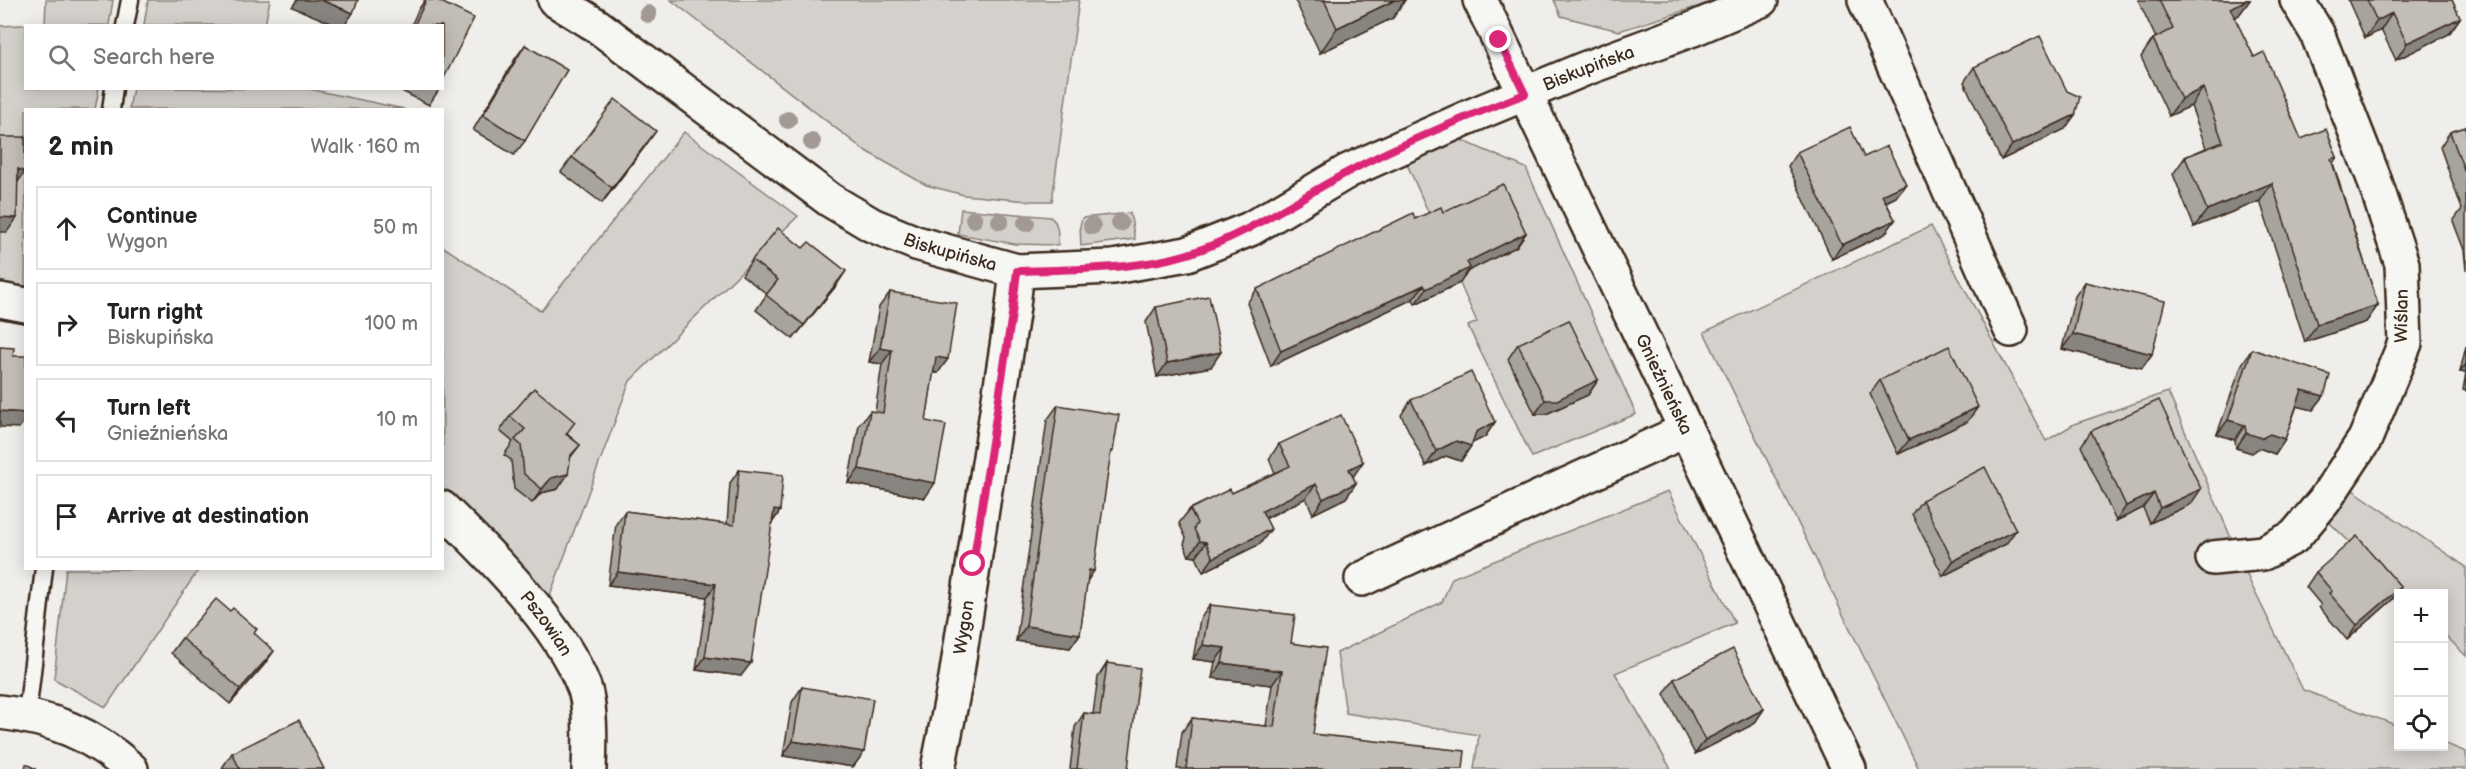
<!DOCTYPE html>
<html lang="en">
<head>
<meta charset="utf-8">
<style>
  body { margin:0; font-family:"Balsamiq Sans",sans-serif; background:#f6f6f6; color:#222 }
  .controls { position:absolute; right:18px; bottom:18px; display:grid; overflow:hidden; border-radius:0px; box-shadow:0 3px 15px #0003 }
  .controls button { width:54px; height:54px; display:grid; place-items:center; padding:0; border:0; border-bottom:2px solid #e0e0e0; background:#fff; color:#222; font:30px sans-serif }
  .stop { position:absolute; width:18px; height:18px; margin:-14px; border:4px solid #db2777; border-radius:50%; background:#fff }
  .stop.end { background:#db2777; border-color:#fff; box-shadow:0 2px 6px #0008 }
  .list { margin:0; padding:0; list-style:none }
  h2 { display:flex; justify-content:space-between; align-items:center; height:78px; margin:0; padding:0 24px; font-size:26px }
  h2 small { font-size:20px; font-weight:400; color:#767676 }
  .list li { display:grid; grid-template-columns:39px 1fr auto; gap:18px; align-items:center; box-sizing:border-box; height:84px; margin:0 12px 12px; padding:0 12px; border:2px solid #e0e0e0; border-radius:0px }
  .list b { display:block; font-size:22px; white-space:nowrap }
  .list p { margin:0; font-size:20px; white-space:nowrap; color:#767676 }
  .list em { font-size:20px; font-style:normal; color:#767676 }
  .icon { flex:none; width:33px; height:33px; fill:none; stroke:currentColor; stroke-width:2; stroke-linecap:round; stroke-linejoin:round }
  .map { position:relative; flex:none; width:2466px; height:769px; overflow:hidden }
  .search { position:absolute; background:#fff; box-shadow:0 3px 15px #0003; left:24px; top:24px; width:420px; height:66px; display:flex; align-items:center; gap:15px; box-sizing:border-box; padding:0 21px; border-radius:0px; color:#767676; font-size:22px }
  .panel { position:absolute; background:#fff; box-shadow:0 3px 15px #0003; left:24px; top:108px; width:420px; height:462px; border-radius:0px }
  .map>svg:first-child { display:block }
  .green { fill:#d4d1cc; stroke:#887e75; stroke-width:1.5 }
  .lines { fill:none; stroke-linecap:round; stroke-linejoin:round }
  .lane-casing { stroke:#3b2a1e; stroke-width:21 }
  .street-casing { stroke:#3b2a1e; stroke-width:38 }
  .lane { stroke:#f6f6f2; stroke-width:16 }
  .street { stroke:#f6f6f2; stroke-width:33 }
  .tree { fill:#a19992 }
  .wall { fill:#a7a39d; stroke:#3b2a1e; stroke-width:1.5 }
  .shaded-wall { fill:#888480; stroke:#3b2a1e; stroke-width:1.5 }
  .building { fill:#c2bdb7; stroke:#3b2a1e; stroke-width:1.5 }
  .route { stroke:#db2777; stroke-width:8 }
  .labels { text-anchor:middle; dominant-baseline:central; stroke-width:4.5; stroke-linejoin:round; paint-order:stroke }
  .street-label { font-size:18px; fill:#3b2a1e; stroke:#f6f6f2 }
</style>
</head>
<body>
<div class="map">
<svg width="2466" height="769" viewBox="0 0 2466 769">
  <rect width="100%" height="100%" fill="#efeeea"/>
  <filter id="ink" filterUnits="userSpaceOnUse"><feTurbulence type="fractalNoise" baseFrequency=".0167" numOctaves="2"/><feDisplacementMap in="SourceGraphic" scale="12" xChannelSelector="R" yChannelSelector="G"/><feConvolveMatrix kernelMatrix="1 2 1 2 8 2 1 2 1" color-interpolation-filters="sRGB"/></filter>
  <g filter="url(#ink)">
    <g class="green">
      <polygon points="46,0 113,0 109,25 26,26 26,88 99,89 95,109 26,110 25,287 0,283 0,26 45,24"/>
      <polygon points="148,0 270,0 265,25 144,25"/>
      <polygon points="671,0 1079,0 1052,201 1028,201 964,195 926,185 864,150"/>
      <polygon points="1554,0 1719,0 1619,31 1561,16"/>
      <polygon points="133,88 309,89 404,109 129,109"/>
      <polygon points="684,132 798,216 630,381 544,611 514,560 443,491 442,246 541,311"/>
      <polygon points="1459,139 1526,168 1636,414 1532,457 1468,326 1477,322 1407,164"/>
      <path d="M 961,209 L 1050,217 C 1059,222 1058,235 1058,245 L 1015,244 L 958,234 Z"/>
      <polygon points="1130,213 1135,239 1081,246 1080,226 1082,218"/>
      <polygon points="1931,226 2046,441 2074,424 2168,392 2251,584 2303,690 2398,726 2398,746 2444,746 2444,743 2466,752 2466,769 1919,769 1704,332"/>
      <polygon points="2347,486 2466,567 2466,656 2444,634 2444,594 2402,593 2327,520"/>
      <polygon points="1668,491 1735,623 1615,673 1671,769 1474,769 1479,735 1346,713 1337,653 1442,602 1452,578"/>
      <polygon points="66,569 199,569 106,707 54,679"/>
    </g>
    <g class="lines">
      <defs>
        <g id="lane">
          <polyline points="125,26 130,0"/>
          <polyline points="111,110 114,88"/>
          <polyline points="27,715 44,568"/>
        </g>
        <g id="street">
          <path id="s1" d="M 555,0 L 596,25 L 830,200 L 872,225 L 916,243 L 1017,271 L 1113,267 L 1187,254 L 1250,229 L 1348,171 L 1471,116 L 1584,69 L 1693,29 L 1761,0"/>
          <path id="s2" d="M 1480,0 L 1849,769"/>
          <polyline points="1865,0 2011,330"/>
          <polyline points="0,300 26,305"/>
          <path id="s3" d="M 442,508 C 491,556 559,623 584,687 C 591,706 590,748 589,769"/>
          <polyline points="2213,558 2263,553 2294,537 2324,501 2365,439 2405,343 2402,264 2373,176 2317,33 2297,0"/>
          <polyline points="1362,579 1686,430"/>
          <path d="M 0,712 C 52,718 91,733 131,769"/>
          <path id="s4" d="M 938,769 L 956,678 L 1012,314 L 1017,271"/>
        </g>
      </defs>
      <use href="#lane" class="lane-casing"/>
      <use href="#street" class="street-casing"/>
      <use href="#lane" class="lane"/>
      <use href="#street" class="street"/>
    </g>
    <g class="tree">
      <circle cx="648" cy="14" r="9"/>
      <circle cx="788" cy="120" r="9"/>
      <circle cx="812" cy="142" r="9"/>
      <circle cx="974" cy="219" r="9"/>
      <circle cx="1000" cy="221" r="9"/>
      <circle cx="1026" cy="223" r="9"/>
      <circle cx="1120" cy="223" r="9"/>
      <circle cx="1092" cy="226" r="9"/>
    </g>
    <g class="wall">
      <polygon points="425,0 437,0 442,26 411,26 418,10"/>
      <polygon points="1295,0 1405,0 1393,18 1320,53"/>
      <polygon points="2138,0 2250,0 2239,15 2234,18 2254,57 2301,139 2337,157 2333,163 2378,305 2366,322 2305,342 2260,201 2194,227 2173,174 2185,157 2206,148 2191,106 2169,116 2141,57 2153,39 2156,38"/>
      <polygon points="2348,0 2452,0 2460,18 2449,34 2396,60 2381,30 2365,38"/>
      <polygon points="525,45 525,141 514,155 473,130 515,59"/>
      <polygon points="1974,67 2065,129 2001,160 1964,82"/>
      <polygon points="396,88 440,88 429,105"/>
      <polygon points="2466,127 2466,270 2464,250 2453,221 2462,209 2440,147 2450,132"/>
      <polygon points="646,145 602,203 561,172 572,157"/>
      <polygon points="1797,152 1864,157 1896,197 1886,202 1895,220 1885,234 1832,259 1788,166"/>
      <polygon points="1443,212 1526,233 1516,247 1468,271 1460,283 1415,304 1413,299 1271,366 1247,303 1257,289 1415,219"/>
      <polygon points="752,260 836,286 793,339 756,310 767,294 742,275"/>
      <polygon points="2085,282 2152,354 2142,368 2062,349 2075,296"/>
      <polygon points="890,292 938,373 933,373 926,421 925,498 848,483 859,425 870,411 875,412 882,364 869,362 879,307"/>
      <polygon points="1156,307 1211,367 1157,377 1146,322"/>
      <polygon points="1518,344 1598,380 1588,395 1546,414 1535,414 1508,359"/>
      <polygon points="2466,346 2466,391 2463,390 2466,373 2460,372"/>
      <polygon points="2252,349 2324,396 2313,410 2297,406 2285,439 2275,454 2259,448 2252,453 2236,448 2235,440 2217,434 2242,364"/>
      <polygon points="1880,380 1967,422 1898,454 1870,394"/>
      <polygon points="1411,400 1495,422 1485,437 1472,443 1471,446 1461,461 1446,456 1426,466 1401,415"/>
      <polygon points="1058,405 1113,451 1110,455 1087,581 1080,634 1070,648 1016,641 1047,420"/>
      <polygon points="510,416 567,434 580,445 570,458 558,489 541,493 532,503 514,489 511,460 504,455 513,442 500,431"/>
      <polygon points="2091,431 2191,504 2150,523 2143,508 2116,521 2081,446"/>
      <polygon points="1279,444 1353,477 1356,483 1346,498 1313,514 1306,498 1265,519 1260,544 1203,572 1196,557 1189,556 1184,544 1186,538 1179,523 1190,509 1232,493 1275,473 1269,459"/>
      <polygon points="739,470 780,511 772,523 741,676 696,670 707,597 608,585 616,524 625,511 727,524 730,483"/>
      <polygon points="1922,500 2006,544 1943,576 1912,514"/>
      <polygon points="2316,572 2401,587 2391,601 2347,640 2319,607 2321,605 2306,587"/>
      <polygon points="1210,605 1291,643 1313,734 1463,769 1177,769 1182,732 1192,718 1266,726 1272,685 1212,678 1215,662 1193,659 1200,619"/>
      <polygon points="254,633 264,665 230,704 171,653 182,638"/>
      <polygon points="1107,663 1128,769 1070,769 1075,727 1084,713 1093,714 1098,677"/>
      <polygon points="1674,679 1764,709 1754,724 1695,754 1664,694"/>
      <polygon points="802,687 864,752 853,767 783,756 792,702"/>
      <polygon points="232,753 324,769 223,769 222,768"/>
    </g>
    <g class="shaded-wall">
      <polygon points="297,0 321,0 353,13 344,26 338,26 292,7"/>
      <polygon points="1395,0 1405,0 1393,18 1320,53 1337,28"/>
      <polygon points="2247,0 2250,0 2239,15 2217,26 2230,8"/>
      <polygon points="2392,13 2381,30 2365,38 2377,21"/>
      <polygon points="2460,18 2449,34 2396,60 2407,43"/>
      <polygon points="2203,88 2191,106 2169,116 2181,99"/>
      <polygon points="2075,115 2065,129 2001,160 2012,145"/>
      <polygon points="656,131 646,145 602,203 612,188"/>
      <polygon points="18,169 25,172 15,186"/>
      <polygon points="2272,183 2260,201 2194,227 2207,210"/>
      <polygon points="1906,184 1896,197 1873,208 1882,195"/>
      <polygon points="0,217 17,218 7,232 0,232"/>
      <polygon points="1895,220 1885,234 1832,259 1842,245"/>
      <polygon points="1526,233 1516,247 1468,271 1460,283 1415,304 1426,289 1467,262"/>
      <polygon points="846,271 836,286 793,339 804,325"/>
      <polygon points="1424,285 1413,299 1271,366 1281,351"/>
      <polygon points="2378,305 2366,322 2305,342 2317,324"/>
      <polygon points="2073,334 2152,354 2142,368 2062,349"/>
      <polygon points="880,348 892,350 882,364 869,362"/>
      <polygon points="1221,352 1211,367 1157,377 1167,363"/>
      <polygon points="936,357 948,359 938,373 926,371"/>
      <polygon points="2466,364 2466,373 2460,372"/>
      <polygon points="1598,380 1588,395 1546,414 1535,414 1545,400"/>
      <polygon points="2302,390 2324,396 2313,410 2292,405"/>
      <polygon points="1978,407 1967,422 1898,454 1909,440"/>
      <polygon points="0,411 26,413 26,419 19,428 0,427"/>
      <polygon points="2228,420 2245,425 2235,440 2217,434"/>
      <polygon points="1495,422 1485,437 1468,445 1471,446 1461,461 1446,456 1426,466 1436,451"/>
      <polygon points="2246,433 2270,434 2285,439 2275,454 2259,448 2252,453 2236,448"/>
      <polygon points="1363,462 1353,477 1349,469"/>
      <polygon points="859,469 935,483 925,498 848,483"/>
      <polygon points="568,474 558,489 541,493 532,503 542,489 551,478"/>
      <polygon points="1356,483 1346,498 1313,514 1323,499"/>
      <polygon points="1316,484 1306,498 1251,525 1262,511"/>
      <polygon points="2201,489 2191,504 2150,523 2160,508"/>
      <polygon points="2154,493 2143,508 2116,521 2126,506"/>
      <polygon points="774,510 780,511 771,524"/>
      <polygon points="1271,529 1260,544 1203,572 1213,558"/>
      <polygon points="2016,530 2006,544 1943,576 1953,561"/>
      <polygon points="1200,541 1206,542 1196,557 1189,556"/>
      <polygon points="1089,570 1094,571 1084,586"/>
      <polygon points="618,572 716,584 707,597 608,585"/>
      <polygon points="2401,587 2391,601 2347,640 2357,625"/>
      <polygon points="1026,626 1080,634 1070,648 1016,641"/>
      <polygon points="1203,645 1225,648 1215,662 1193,659"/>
      <polygon points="274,651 264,665 230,704 240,689"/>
      <polygon points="705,657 751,663 741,676 696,670"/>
      <polygon points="1222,663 1282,671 1272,685 1212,678"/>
      <polygon points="1764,709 1754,724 1695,754 1705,740"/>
      <polygon points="793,741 864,752 853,767 783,756"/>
    </g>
    <g class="building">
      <polygon points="321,0 358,0 353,13"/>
      <polygon points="426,0 437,0 474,18 442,82 442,26 414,26"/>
      <polygon points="1324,0 1395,0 1337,28"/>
      <polygon points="2159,0 2247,0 2230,8 2254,57 2264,52 2301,139 2326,129 2337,157 2331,159 2378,305 2317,324 2272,183 2207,210 2185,157 2223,142 2203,88 2181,99 2153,39 2173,29"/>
      <polygon points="2367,0 2452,0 2460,18 2407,43 2392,13 2377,21"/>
      <polygon points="2040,36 2067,91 2080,97 2075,115 2012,145 1974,67"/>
      <polygon points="525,45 567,70 525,141 483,115"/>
      <polygon points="615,99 656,131 612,188 572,157"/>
      <polygon points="1850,127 1864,157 1887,146 1906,184 1882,195 1895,220 1842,245 1797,152"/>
      <polygon points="2466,127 2466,175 2450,132"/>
      <polygon points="0,137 25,137 25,172 18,169 17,218 0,217"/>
      <polygon points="1503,184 1526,233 1467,262 1470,268 1426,289 1424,285 1281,351 1257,289 1413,213 1415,219 1441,207 1443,212"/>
      <polygon points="778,228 803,248 809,242 846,271 804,325 766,295 778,280 752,260"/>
      <polygon points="2085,282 2165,301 2152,354 2073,334"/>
      <polygon points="890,292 957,303 948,359 936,357 926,421 946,425 935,483 859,469 870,411 883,413 892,350 880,348"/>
      <polygon points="1209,296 1221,352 1167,363 1156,307"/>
      <polygon points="1569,320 1598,380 1557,400 1545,400 1518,344"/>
      <polygon points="1949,346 1978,407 1909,440 1880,380"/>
      <polygon points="0,347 14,348 13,356 26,356 26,413 0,411"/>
      <polygon points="2252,349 2330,375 2324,396 2302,390 2285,439 2270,434 2262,438 2246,433 2245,425 2228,420"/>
      <polygon points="1471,372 1495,422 1476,432 1471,446 1456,441 1436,451 1411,400"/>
      <polygon points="534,388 575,422 566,434 580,445 571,455 568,474 551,478 542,489 524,474 521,445 515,440 525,429 510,416"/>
      <polygon points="2159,400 2201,489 2160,508 2154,493 2126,506 2091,431"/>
      <polygon points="1058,405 1119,415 1113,451 1111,451 1094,571 1089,570 1080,634 1026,626"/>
      <polygon points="1341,415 1363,462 1349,469 1356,483 1323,499 1316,484 1262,511 1271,529 1213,558 1206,542 1200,541 1194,529 1197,523 1190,509 1230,489 1232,493 1290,466 1279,444"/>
      <polygon points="1985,467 2016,530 1953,561 1922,500"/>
      <polygon points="739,470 783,475 780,511 774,510 751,663 705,657 716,584 618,572 625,511 734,525"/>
      <polygon points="2357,536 2401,587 2357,625 2329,593 2332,591 2316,572"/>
      <polygon points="216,599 230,611 233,608 257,629 254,633 274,651 240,689 182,638"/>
      <polygon points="1210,605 1295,615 1291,643 1326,648 1313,734 1465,751 1463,769 1186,769 1192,718 1274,727 1282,671 1222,663 1225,648 1203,645"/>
      <polygon points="1733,649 1764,709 1705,740 1674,679"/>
      <polygon points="1107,663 1140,668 1128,769 1077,769 1084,713 1100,715"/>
      <polygon points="802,687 873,699 864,752 793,741"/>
      <polygon points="299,720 324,769 240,769 232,753"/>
      <polygon points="26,764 36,769 25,769"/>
    </g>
  </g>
  <g class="lines" filter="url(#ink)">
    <path class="route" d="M 973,564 L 1012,314 L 1017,271 C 1071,269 1136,270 1188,254 C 1245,236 1294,201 1346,173 C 1401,143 1466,117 1525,94 L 1499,40"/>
  </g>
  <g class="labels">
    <g class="street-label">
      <text stroke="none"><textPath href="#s1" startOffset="1156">Biskupińska</textPath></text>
      <text stroke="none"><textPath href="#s1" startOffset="472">Biskupińska</textPath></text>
      <text transform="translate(2402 316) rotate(-89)">Wiślan</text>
      <text stroke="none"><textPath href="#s2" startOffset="426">Gnieźnieńska</textPath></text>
      <text stroke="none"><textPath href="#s3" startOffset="156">Pszowian</textPath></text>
      <text stroke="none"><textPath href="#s4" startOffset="144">Wygon</textPath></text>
    </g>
  </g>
</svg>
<div class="controls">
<button>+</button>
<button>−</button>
<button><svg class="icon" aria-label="locate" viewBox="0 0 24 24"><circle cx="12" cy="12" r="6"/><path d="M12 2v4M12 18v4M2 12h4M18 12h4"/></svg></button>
</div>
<div class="stop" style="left:973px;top:564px"></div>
<div class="stop end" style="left:1499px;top:40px"></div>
<div class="search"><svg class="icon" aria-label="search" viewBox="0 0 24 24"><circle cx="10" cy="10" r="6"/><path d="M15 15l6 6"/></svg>Search here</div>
<section class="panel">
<h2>2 min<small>Walk · 160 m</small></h2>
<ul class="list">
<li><svg class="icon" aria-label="ahead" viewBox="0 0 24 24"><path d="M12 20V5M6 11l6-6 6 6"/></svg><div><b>Continue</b><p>Wygon</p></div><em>50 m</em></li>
<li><svg class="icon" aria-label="right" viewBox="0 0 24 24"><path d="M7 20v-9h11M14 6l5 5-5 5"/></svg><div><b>Turn right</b><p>Biskupińska</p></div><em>100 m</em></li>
<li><svg class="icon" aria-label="left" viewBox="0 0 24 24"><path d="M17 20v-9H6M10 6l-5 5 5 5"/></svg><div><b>Turn left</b><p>Gnieźnieńska</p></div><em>10 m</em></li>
<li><svg class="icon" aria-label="arrive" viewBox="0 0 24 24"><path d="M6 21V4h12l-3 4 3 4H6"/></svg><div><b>Arrive at destination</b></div></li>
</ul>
</section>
</div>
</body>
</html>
